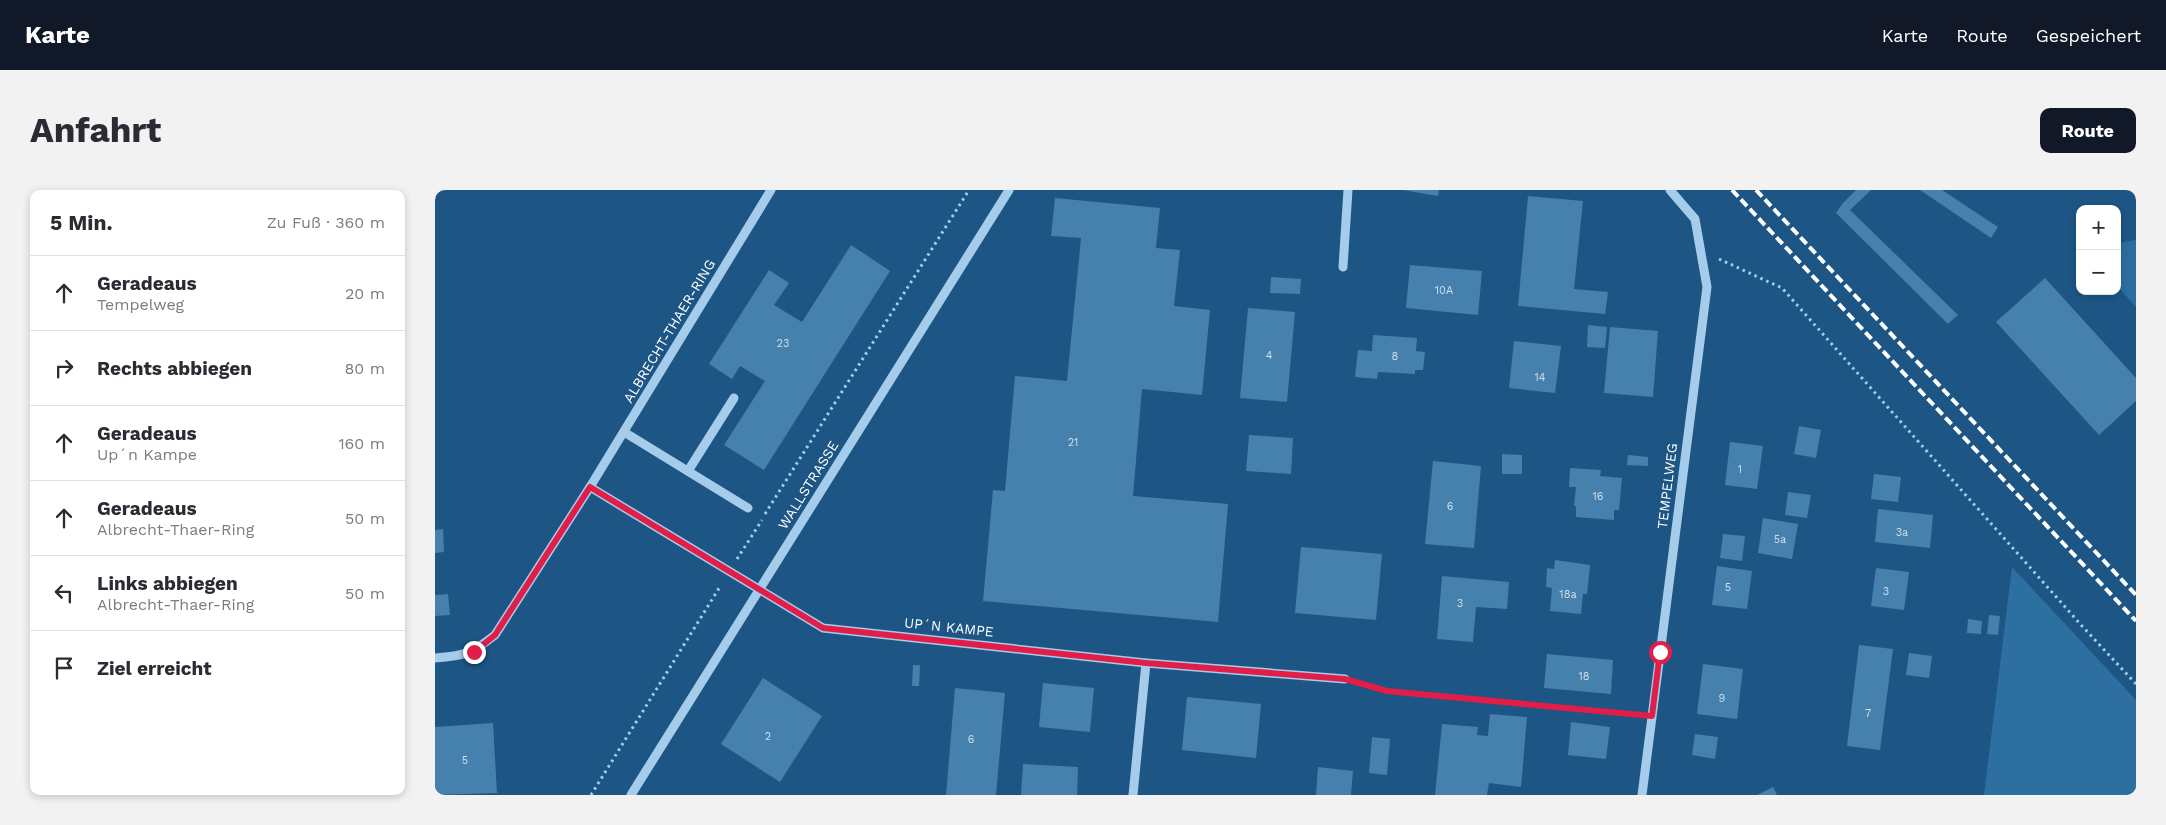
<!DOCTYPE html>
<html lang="de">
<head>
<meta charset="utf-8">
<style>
  body { margin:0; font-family:"Work Sans",sans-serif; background:#f2f2f3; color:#2b2b33 }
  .controls { position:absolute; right:15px; top:15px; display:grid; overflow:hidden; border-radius:10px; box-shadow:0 2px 8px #0003 }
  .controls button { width:45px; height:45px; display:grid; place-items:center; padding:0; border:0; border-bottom:1px solid #e1e1e2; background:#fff; color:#2b2b33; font:25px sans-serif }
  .stop { position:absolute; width:15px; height:15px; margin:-11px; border:4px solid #e11d48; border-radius:50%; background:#fff }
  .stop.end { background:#e11d48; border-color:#fff; box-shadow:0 1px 5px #0008 }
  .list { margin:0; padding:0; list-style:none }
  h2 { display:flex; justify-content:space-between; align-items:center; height:65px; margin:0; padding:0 20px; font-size:21px }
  h2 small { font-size:16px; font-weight:400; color:#7c7c81 }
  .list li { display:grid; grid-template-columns:32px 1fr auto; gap:15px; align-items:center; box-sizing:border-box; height:75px; padding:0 20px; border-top:1px solid #e1e1e2 }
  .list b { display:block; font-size:19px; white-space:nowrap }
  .list p { margin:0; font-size:16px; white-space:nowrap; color:#7c7c81 }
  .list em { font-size:16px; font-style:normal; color:#7c7c81 }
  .icon { flex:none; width:28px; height:28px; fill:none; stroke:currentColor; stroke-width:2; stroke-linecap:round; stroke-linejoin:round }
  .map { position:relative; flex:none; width:1701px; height:605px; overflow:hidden; border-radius:10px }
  header { display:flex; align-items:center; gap:30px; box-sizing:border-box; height:70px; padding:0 25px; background:#111827; color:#fff }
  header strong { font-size:24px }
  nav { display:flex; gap:28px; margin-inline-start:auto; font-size:18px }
  .intro { display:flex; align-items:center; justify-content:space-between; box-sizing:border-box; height:120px; padding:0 30px }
  h1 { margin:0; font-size:35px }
  .button { padding:12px 22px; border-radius:10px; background:#111827; color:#fff; font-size:18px; font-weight:700 }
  main { display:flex; gap:30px; padding:0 30px }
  aside { flex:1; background:#fff; border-radius:10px; box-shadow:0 2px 8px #0003 }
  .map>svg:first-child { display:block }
  .green { fill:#2d6fa1 }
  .building { fill:#4680ad }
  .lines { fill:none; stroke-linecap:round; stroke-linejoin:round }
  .path { stroke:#a5ccea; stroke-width:3; stroke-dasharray:2.5 4; stroke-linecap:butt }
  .minor { stroke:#a5ccea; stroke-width:9 }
  .rail { stroke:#fff; stroke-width:4; stroke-dasharray:9 4; stroke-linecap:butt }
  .route { stroke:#e11d48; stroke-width:6 }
  .labels { text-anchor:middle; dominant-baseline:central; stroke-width:5; stroke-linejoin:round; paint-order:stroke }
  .number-label { font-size:11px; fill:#d1dfea }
  .street-label { font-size:14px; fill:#fff; stroke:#1d5685 }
</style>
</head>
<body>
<header>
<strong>Karte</strong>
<nav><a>Karte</a><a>Route</a><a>Gespeichert</a></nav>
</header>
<div class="intro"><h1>Anfahrt</h1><a class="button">Route</a></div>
<main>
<aside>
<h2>5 Min.<small>Zu Fuß · 360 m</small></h2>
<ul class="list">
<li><svg class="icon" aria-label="ahead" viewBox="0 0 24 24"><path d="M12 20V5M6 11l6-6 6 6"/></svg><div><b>Geradeaus</b><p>Tempelweg</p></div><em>20 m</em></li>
<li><svg class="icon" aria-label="right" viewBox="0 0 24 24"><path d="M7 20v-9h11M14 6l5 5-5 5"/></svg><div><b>Rechts abbiegen</b></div><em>80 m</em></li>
<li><svg class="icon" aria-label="ahead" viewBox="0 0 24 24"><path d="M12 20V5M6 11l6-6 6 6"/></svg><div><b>Geradeaus</b><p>Up´n Kampe</p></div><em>160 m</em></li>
<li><svg class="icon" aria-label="ahead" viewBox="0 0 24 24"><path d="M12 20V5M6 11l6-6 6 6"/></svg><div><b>Geradeaus</b><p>Albrecht-Thaer-Ring</p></div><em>50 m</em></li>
<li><svg class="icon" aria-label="left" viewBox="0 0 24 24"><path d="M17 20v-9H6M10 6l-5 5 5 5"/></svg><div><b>Links abbiegen</b><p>Albrecht-Thaer-Ring</p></div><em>50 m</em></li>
<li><svg class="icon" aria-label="arrive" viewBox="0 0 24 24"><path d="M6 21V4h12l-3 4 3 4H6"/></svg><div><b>Ziel erreicht</b></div></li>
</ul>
</aside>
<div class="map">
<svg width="1701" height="605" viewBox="0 0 1701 605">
  <rect width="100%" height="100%" fill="#1d5685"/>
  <g class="green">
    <polygon points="1701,50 1701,117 1682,96 1682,53"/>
    <polygon points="1577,377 1701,510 1701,605 1549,605"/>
  </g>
  <g class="building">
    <polygon points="968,0 1004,0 1003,6"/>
    <polygon points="1421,0 1436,0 1415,20 1523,125 1513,134 1401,23 1408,13"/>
    <polygon points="1485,0 1507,0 1563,37 1556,48"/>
    <polygon points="1093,6 1148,11 1139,99 1173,102 1170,124 1083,116"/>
    <polygon points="620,8 725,18 721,58 745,60 739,116 775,120 767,205 707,199 698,306 793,314 783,432 548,411 558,300 570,301 580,186 632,191 646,48 616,46"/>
    <polygon points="416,55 455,81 329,280 289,255 330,191 305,176 297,189 274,174 334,80 354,93 339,115 367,132"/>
    <polygon points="975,75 1047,81 1043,125 971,118"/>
    <polygon points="836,87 866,89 865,104 835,103"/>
    <polygon points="1610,88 1701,188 1701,211 1664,245 1561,132"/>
    <polygon points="813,118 860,122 852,212 805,208"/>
    <polygon points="1153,135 1172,137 1170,158 1152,157"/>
    <polygon points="1175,137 1223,141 1218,207 1169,203"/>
    <polygon points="938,145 982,148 981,161 990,162 988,180 980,180 980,184 943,182 942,189 920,187 923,160 937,161"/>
    <polygon points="1079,151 1126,156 1120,203 1074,198"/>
    <polygon points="1364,236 1386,240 1381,268 1359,264"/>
    <polygon points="814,245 858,248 856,284 811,281"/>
    <polygon points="1295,252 1328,256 1322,299 1290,295"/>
    <polygon points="1067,264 1087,265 1087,284 1067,284"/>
    <polygon points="1193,265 1213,267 1213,276 1192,275"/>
    <polygon points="998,271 1046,276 1039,358 990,354"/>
    <polygon points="1135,278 1166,280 1165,286 1187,288 1184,320 1179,320 1179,330 1141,327 1141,316 1139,316 1141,297 1134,297"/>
    <polygon points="1439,284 1466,287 1463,312 1436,309"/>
    <polygon points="1353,302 1376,305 1372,328 1350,325"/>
    <polygon points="1443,319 1498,325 1495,358 1440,352"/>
    <polygon points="1328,328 1363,334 1357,369 1323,363"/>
    <polygon points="8,339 9,362 0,363 0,340"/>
    <polygon points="1288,344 1310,346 1307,371 1285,368"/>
    <polygon points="866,357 947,364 941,430 860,423"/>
    <polygon points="1120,370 1155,375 1152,404 1148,404 1146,424 1115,421 1117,398 1111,397 1112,378 1119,379"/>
    <polygon points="1282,376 1317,381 1312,419 1277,415"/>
    <polygon points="1441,378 1474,382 1469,420 1436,416"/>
    <polygon points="1007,386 1074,392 1072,419 1041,417 1038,452 1002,449"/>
    <polygon points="13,404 15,425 0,426 0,405"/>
    <polygon points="1554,425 1565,426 1563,445 1552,444"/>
    <polygon points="1533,429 1547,431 1546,444 1532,443"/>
    <polygon points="1424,455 1458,459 1445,560 1412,556"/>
    <polygon points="1474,463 1497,466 1494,488 1471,485"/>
    <polygon points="1112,464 1178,470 1176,504 1109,498"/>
    <polygon points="1268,474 1308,479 1302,529 1262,524"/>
    <polygon points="478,475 485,475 484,496 477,496"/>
    <polygon points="328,488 387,526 345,592 286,554"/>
    <polygon points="608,493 659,498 655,542 604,537"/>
    <polygon points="520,498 570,503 561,605 511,605"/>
    <polygon points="752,507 826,514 821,568 747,560"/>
    <polygon points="1055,524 1092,527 1086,597 1054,593 1052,605 1000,605 1007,534 1043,537 1042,545 1053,546"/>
    <polygon points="1136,532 1175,537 1171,569 1133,565"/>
    <polygon points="58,533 62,603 0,605 0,537"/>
    <polygon points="1260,544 1283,547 1280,569 1257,565"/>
    <polygon points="937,547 955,549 952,585 934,583"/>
    <polygon points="588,574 643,577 642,605 586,605"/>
    <polygon points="883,577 918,581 916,605 881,605"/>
    <polygon points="1338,597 1342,605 1322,605"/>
  </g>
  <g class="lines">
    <g class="path">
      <polyline points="1284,69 1347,98 1647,436 1701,494"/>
      <polyline points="330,324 534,0"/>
      <polyline points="302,369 327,330"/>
      <polyline points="925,493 952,501 1201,524"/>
      <polyline points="156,605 286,395"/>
    </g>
    <g class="minor">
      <polyline points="908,77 913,0"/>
      <polyline points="189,242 313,318"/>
      <polyline points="253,281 299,208"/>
      <polyline points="155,297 388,438 711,473 910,489"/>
      <path d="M 0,468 C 30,466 37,463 60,445 L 155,297 L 336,0"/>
      <polyline points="196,605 574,0"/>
      <polyline points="698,605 711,473"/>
      <polyline points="1207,605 1272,97 1260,29 1235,0"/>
    </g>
    <g class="rail">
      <polyline points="1297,0 1701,431"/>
      <polyline points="1321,0 1701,405"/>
    </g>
  </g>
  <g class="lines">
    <polyline class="route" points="39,462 60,445 155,297 388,438 711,473 910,489 952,501 1217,526 1225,462"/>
  </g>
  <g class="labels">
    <g class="number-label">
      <text x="1009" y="100">10A</text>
      <text x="348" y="153">23</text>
      <text x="834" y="165">4</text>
      <text x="960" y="166">8</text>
      <text x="1105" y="187">14</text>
      <text x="638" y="252">21</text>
      <text x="1305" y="279">1</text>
      <text x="1163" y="306">16</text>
      <text x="1015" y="316">6</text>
      <text x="1467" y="342">3a</text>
      <text x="1345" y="349">5a</text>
      <text x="1293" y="397">5</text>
      <text x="1451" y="401">3</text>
      <text x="1133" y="404">18a</text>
      <text x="1025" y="413">3</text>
      <text x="1149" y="486">18</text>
      <text x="1287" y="508">9</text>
      <text x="1433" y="523">7</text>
      <text x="333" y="546">2</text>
      <text x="536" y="549">6</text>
      <text x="30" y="570">5</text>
    </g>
    <g class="street-label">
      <text transform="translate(234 141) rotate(-59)">ALBRECHT-THAER-RING</text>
      <text transform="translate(373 295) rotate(-58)">WALLSTRASSE</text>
      <text transform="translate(1232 296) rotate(-83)">TEMPELWEG</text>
      <text transform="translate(514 437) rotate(6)">UP´N KAMPE</text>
    </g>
  </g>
</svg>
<div class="controls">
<button>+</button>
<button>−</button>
</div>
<div class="stop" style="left:1225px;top:462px"></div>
<div class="stop end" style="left:39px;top:462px"></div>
</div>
</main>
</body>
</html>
